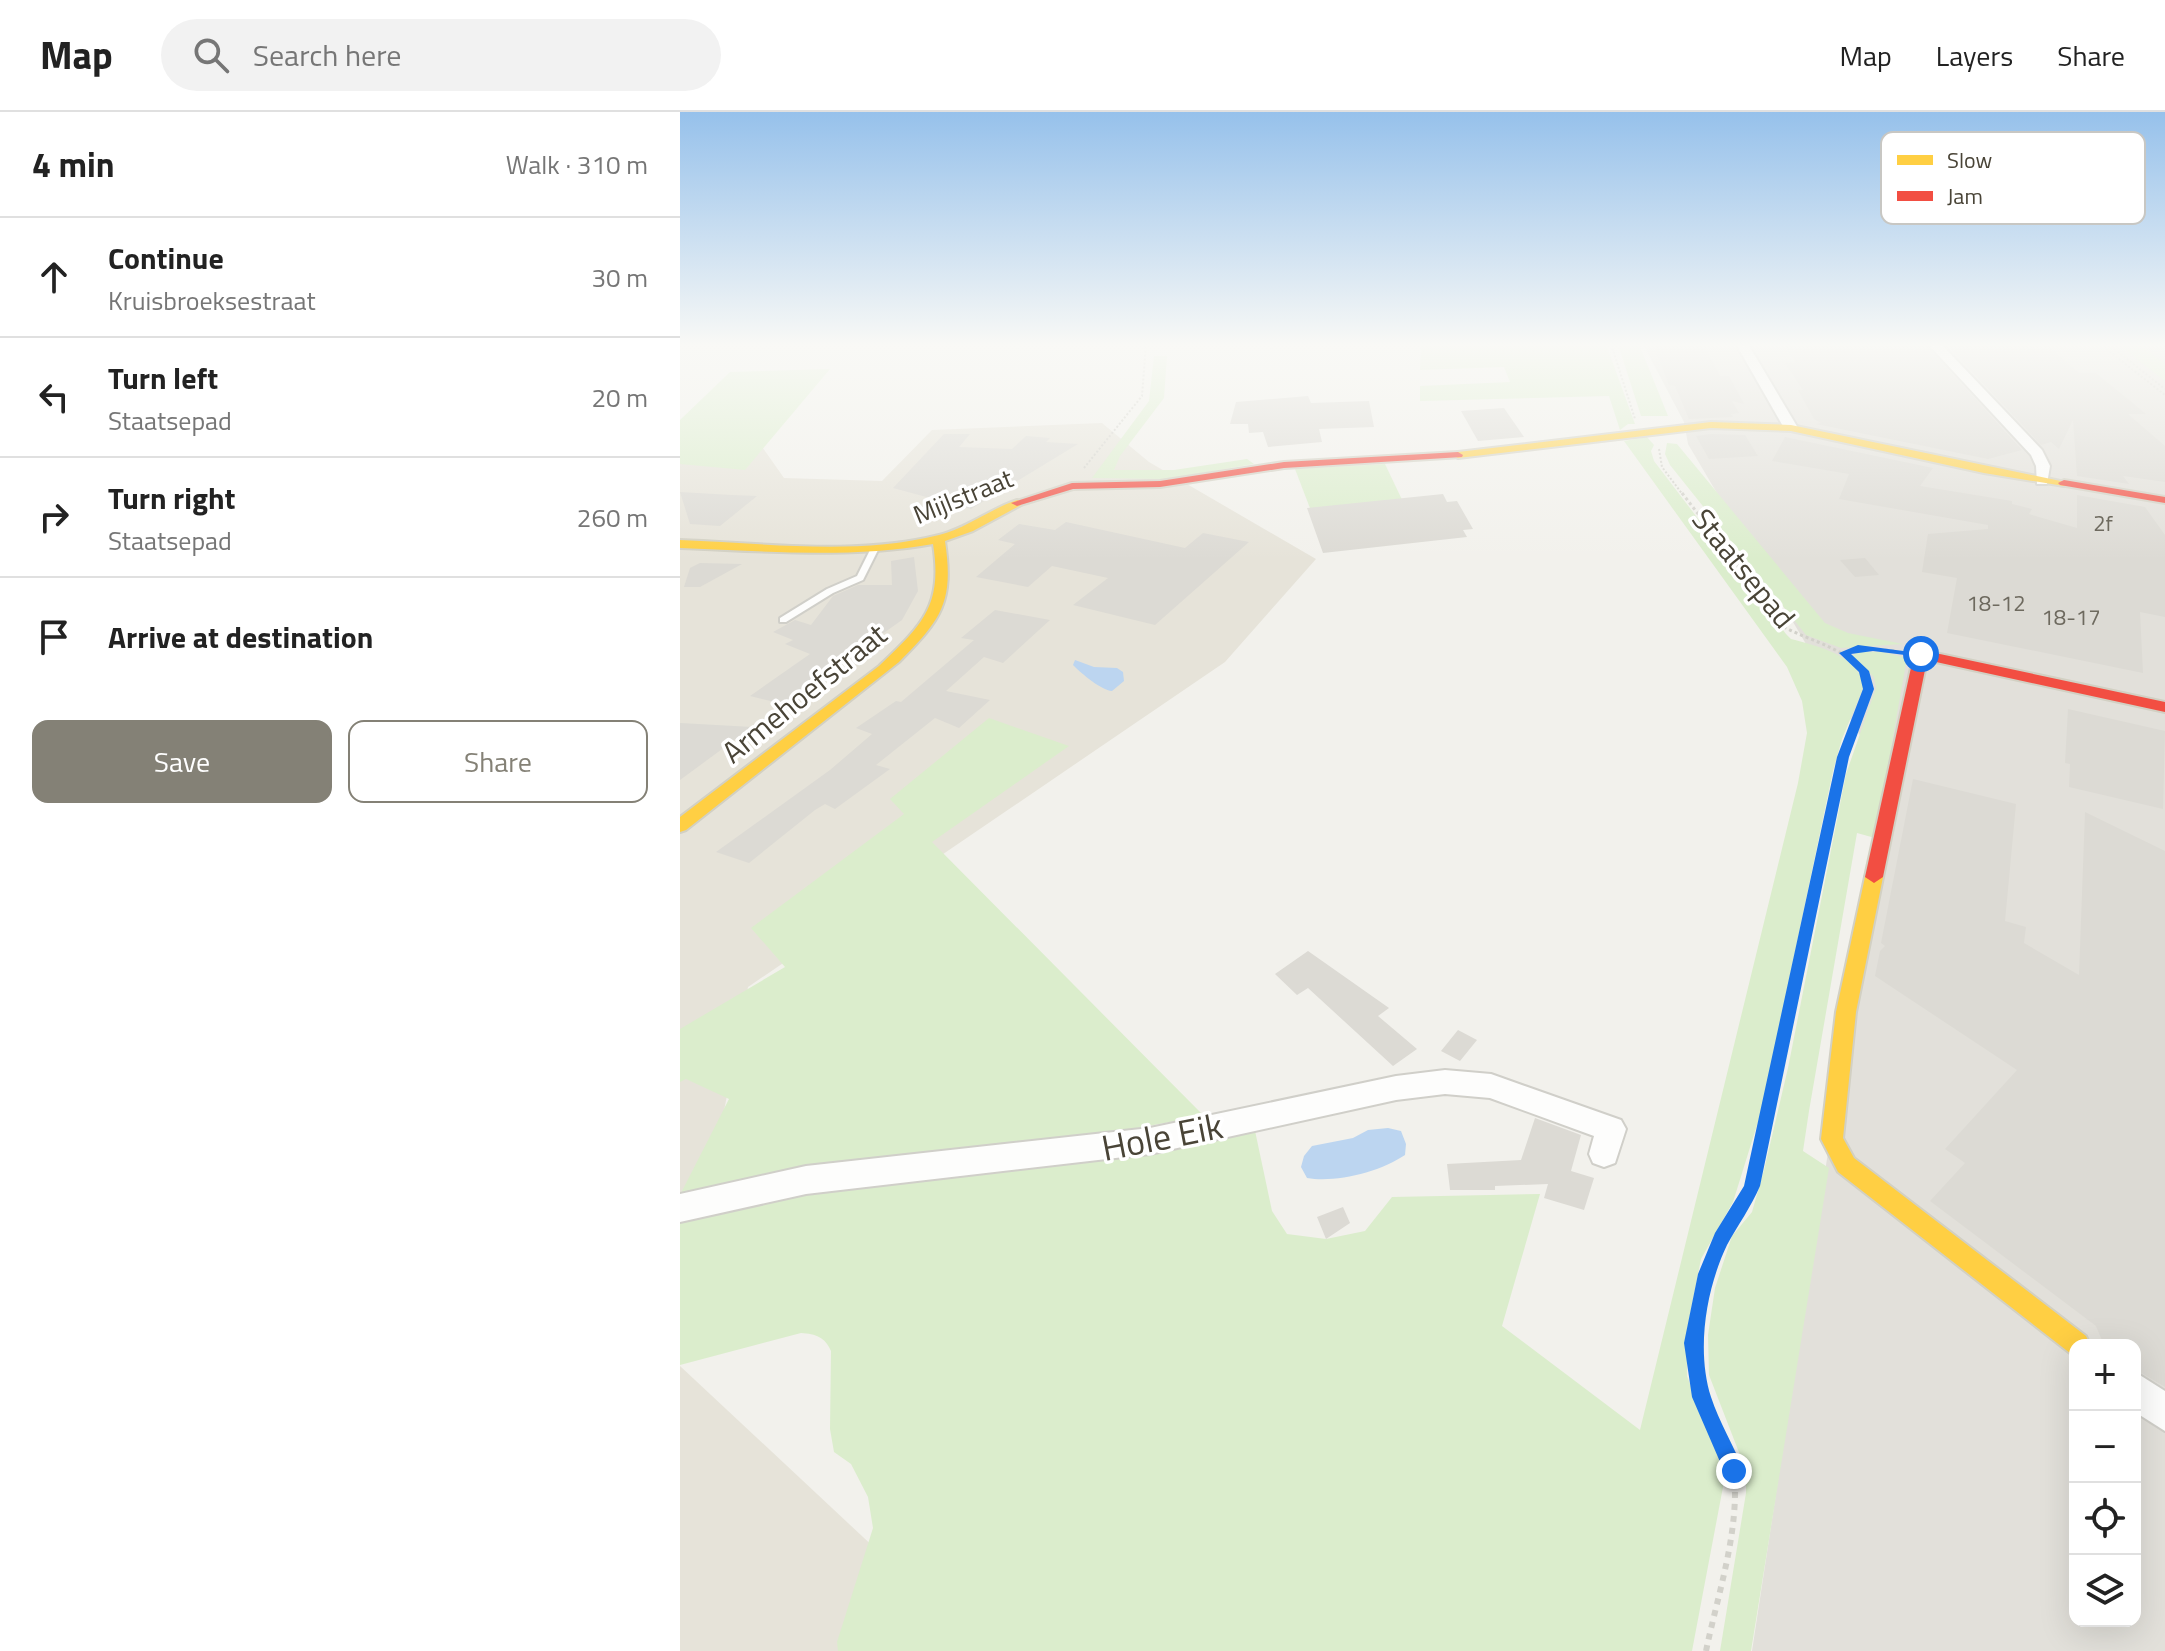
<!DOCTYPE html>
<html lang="en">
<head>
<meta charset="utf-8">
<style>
  body { margin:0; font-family:"Titillium Web",sans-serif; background:#f2f2f2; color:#222 }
  .controls { position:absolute; right:24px; bottom:24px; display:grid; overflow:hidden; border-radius:16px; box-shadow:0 8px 32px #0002 }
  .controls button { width:72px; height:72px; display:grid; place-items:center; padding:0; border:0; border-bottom:2px solid #e0e0e0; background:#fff; color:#222; font:40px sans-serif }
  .stop { position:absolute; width:24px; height:24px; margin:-18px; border:6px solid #1a73e8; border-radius:50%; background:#fff }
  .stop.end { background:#1a73e8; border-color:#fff; box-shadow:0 2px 8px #0008 }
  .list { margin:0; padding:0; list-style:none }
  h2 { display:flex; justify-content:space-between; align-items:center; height:104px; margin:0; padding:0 32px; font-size:34px }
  h2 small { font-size:26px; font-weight:400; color:#767676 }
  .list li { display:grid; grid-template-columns:52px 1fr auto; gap:24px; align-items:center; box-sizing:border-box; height:120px; padding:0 32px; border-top:2px solid #e0e0e0 }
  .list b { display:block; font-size:30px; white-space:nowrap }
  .list p { margin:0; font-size:26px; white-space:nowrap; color:#767676 }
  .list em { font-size:26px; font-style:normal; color:#767676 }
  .actions { display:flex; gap:16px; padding:24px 32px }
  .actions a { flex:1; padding:18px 0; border:2px solid #848176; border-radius:16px; text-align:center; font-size:28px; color:#848176 }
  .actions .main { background:#848176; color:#fff }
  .icon { flex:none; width:44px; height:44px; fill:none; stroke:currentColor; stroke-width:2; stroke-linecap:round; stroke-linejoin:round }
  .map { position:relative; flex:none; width:1485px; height:1539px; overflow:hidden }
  header { display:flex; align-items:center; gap:48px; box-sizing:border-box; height:112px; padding:0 40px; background:#fff; border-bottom:2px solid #e0e0e0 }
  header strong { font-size:38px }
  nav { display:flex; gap:44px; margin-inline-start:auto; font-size:28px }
  .search { width:560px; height:72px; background:#f2f2f2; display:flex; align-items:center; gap:20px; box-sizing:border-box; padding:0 28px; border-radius:44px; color:#767676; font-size:30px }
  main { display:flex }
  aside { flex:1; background:#fff }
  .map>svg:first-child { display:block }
  .residential { fill:#e6e3d9 }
  .industrial { fill:#e2e0da; fill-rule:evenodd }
  .green { fill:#dbedcc }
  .water { fill:#bcd5f0 }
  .building { fill:#dcdad4 }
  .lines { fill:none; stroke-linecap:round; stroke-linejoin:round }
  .lane-casing { stroke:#d0cfc9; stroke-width:4 }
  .street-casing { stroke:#d0cfc9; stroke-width:4 }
  .slow-casing { stroke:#d2d0c3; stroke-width:4 }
  .jam-casing { stroke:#d2d0c3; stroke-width:4 }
  .path-far4 { stroke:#d2d1ca; stroke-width:2; stroke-dasharray:2 2; stroke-linecap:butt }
  .path-far3 { stroke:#d2d1ca; stroke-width:3; stroke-dasharray:3 3; stroke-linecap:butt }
  .path-far2 { stroke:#d2d1ca; stroke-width:4; stroke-dasharray:4 4; stroke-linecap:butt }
  .path-far1 { stroke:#d2d1ca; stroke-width:5; stroke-dasharray:5 5; stroke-linecap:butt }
  .path { stroke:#d2d1ca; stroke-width:6; stroke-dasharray:6 6; stroke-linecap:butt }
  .lane { fill:#fdfdfc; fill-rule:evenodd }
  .street { fill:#fdfdfc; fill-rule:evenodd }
  .slow { fill:#ffcf43; fill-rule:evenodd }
  .jam { fill:#f24e42; fill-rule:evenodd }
  .route { fill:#1a73e8 }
  .labels { text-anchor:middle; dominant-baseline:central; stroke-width:7; stroke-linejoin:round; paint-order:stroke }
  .far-number-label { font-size:22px; fill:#6e6a5f }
  .far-street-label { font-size:26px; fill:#494437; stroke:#fff }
  .street-label { font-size:30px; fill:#494437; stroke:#fff }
  .near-street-label { font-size:36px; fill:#494437; stroke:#fff }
  .key { fill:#fff; stroke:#c8c7c3; stroke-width:2 }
  .key-label { font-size:22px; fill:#494437 }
</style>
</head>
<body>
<header>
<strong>Map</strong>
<div class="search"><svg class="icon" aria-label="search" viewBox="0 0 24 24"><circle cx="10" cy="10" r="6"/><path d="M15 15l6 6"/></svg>Search here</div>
<nav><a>Map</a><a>Layers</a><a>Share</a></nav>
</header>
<main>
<aside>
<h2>4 min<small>Walk · 310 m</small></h2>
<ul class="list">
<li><svg class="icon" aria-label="ahead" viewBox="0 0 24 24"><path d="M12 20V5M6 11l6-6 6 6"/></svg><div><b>Continue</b><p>Kruisbroeksestraat</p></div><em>30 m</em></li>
<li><svg class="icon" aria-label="left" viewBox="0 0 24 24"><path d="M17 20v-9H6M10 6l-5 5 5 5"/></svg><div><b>Turn left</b><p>Staatsepad</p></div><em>20 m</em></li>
<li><svg class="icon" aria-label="right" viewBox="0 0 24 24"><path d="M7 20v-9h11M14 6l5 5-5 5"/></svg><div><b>Turn right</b><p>Staatsepad</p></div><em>260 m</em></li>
<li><svg class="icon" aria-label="arrive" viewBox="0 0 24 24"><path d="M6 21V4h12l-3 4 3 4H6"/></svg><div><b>Arrive at destination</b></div></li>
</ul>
<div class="actions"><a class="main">Save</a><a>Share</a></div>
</aside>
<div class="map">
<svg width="1485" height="1539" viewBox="0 0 1485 1539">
  <rect width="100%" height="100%" fill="#f2f1ec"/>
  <g class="residential">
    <polygon points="422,311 469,350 636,447 545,550 68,875 0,1226 0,343 80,332 104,366 202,369 252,318"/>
    <polygon points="0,1254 305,1539 0,1539"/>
  </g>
  <path class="industrial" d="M 963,232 L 1485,232 L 1485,1539 L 1072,1539 L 1205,666 L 1008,332 L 1004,310 ZM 1395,1233 L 1455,1233 L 1455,1509 L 1395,1509 Z"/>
  <g class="green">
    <polygon points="741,232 926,232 955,312 948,312 940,318 929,284 740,289 740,274 830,270 824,255 740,258"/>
    <polygon points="938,232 959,232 988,304 961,304"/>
    <polygon points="1438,232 1459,232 1485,252 1485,269"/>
    <polygon points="474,244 487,244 484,286 440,344 434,358 494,358 567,347 574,352 487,367 412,366 469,289"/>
    <polygon points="150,257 65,358 0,352 0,308 50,260"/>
    <path d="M 967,325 L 974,333 L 971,339 L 974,349 L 1106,522 L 1111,527 C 1137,534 1178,543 1184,574 L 1162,627 L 1153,659 L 1082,997 L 1053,1090 L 1021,1147 L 1007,1218 L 1007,1264 L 1039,1347 L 1043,1375 L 1012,1539 L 158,1539 L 157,1530 L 193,1416 L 188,1385 L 171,1352 L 154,1340 L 150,1317 L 151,1239 C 145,1225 136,1222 121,1221 L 0,1253 L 0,1103 L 81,1086 L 374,1052 L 574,1014 L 592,1099 L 607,1122 L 646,1127 L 685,1119 L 712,1085 L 860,1082 L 822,1214 L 960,1318 L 1118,671 L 1127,621 L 1122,589 L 1107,555 L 944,329 Z"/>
    <polygon points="987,331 997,332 1145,511 1168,521 1223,532 1161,536 1126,523 990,353 985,342"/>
    <polygon points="705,352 725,394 633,404 615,357"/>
    <polygon points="1177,540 1202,540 1227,546 1195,726 1177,721 1129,999 1123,1039 1149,1056 1071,1539 1040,1539 1066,1381 1066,1364 1060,1343 1029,1263 1028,1223 1035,1176 1052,1124 1072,1100 1084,1058 1108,956 1166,662 1196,576 1194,565 1172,544"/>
    <polygon points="309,606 389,634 252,730 524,1004 389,1028 0,1083 49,987 6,967 0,970 0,917 105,855 71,816 224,702 210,687"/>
  </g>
  <g class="water">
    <path d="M 395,548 L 414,555 L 437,556 L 443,560 L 444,569 L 432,579 C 421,578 402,562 393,553 Z"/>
    <path d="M 708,1016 L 721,1019 L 726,1032 L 725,1043 C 700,1060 656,1071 627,1066 L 621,1055 L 624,1044 L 632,1034 L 673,1026 L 688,1018 Z"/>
  </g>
  <g class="building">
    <polygon points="973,232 1023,232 1040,264 1049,264 1064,292 1052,289 1059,301 1051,302 1053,305 1009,307 995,274 989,273"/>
    <polygon points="1104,232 1245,232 1342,338 1308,347 1136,312 1141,311 1134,307 1118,278 1123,278 1105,251 1116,251"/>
    <polygon points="1266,232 1366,232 1399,261 1416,261 1466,302 1448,302 1485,334 1485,370 1443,364 1449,372 1397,364 1393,308 1379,337 1371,330 1361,333"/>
    <polygon points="628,284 631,291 689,289 694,315 639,317 642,330 588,335 583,320 569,321 568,312 550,312 556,290"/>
    <polygon points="824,296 844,325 798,329 781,299"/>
    <polygon points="264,322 290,322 279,335 332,337 346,324 370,326 366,330 398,332 291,397 213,376"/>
    <polygon points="1031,322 1065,323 1078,344 1029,347 1016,324"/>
    <polygon points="1105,325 1253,356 1240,374 1332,389 1332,392 1352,397 1349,402 1397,416 1397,383 1465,395 1485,423 1485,505 1460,500 1463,561 1267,521 1277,466 1242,460 1248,422 1308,417 1308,413 1159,387 1169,362 1092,349"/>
    <polygon points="0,380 52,383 77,384 40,414 10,412"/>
    <polygon points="763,382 767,390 777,389 793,417 783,418 787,425 643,441 627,396"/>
    <polygon points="386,410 505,436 523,421 569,430 475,513 393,493 428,466 372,454 348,475 296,465 335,432 318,428 339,412 375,418"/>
    <polygon points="234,445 238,479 222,508 103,592 70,584 130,542 105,532 113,528 93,520 115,508 131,513 153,484 178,473 212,473 211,449"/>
    <polygon points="1185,446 1199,463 1175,465 1160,448"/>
    <polygon points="20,451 62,452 20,475 4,475 10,456"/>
    <polygon points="315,498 370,508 323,551 304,545 266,579 310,588 279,616 255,606 196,653 210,657 155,697 145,692 135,698 69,751 36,740 150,658 192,622 176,616 216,589 221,590 294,528 281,526"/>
    <polygon points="1388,597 1485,619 1483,697 1389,675 1390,652 1385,651"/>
    <polygon points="0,611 72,615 0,668"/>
    <polygon points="1233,667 1336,692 1325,809 1346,815 1344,831 1399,863 1405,700 1485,739 1485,1275 1455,1257 1455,1233 1424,1233 1416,1214 1250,1089 1285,1051 1265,1037 1337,958 1195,864 1200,839 1205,834 1201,831"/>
    <polygon points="628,839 709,896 698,904 737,937 713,954 628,876 617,883 595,862"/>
    <polygon points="778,918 797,928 780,949 761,939"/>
    <polygon points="855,1006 901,1023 891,1059 914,1066 904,1098 864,1086 868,1072 815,1074 815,1078 770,1078 767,1052 841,1048"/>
    <polygon points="663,1095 670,1111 646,1127 637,1105"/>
  </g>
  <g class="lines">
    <defs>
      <polygon id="lane" points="192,434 199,436 183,468 153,481 106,510 100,510 100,506 147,477 177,464"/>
      <g id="street">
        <polygon points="1056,232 1068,232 1118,316 1116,319 1104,316"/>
        <polygon points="1248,232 1261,232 1362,338 1370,354 1367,372 1357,372 1356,354 1351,343"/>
        <polygon points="765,958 811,962 941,1008 946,1017 935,1051 924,1055 913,1051 909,1042 914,1024 810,986 765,982 716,988 470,1042 126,1082 0,1110 0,1082 126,1054 470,1016 716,964"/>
        <polygon points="1455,1260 1485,1279 1485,1319 1455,1300"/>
      </g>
      <g id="slow">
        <polygon points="1031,310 1111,313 1390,371 1384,374 1304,361 1111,319 1031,316 778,346 773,343 778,340"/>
        <path d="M 337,388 L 341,389 L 341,393 L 293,419 L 265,429 C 274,490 262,507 219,550 L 6,718 L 0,720 L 0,705 L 199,554 C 242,513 263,494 253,432 C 170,447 84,439 0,436 L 0,428 C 84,431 176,444 259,423 C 287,416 310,397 337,388 Z"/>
        <polygon points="1194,759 1203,765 1176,900 1163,1026 1174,1046 1406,1224 1410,1233 1395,1233 1395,1245 1158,1060 1141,1027 1156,900 1185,765"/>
      </g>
      <g id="jam">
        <polygon points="778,340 783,343 782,345 604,356 480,375 393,377 337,394 331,391 392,371 480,369 604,350"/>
        <polygon points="1384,368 1485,385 1485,391 1380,373 1378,371"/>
        <polygon points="1241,538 1485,590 1485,600 1247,548 1203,765 1194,771 1185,765 1234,542"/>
      </g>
    </defs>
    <use href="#lane" class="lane-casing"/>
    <use href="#street" class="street-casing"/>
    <use href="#slow" class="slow-casing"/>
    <use href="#jam" class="jam-casing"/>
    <g class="path-far4">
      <polyline points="931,232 955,307"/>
      <polyline points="1420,232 1485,283"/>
      <polyline points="1428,232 1485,277"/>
      <polyline points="979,337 982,355 1003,383"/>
      <polyline points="404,356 462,284 466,232"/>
    </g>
    <g class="path-far3">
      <path d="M 1002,381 L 1106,516 C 1136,532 1178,538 1188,574"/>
      <polyline points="1164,541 1178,536 1217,539"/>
    </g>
    <polyline class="path-far2" points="1126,820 1163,645 1189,577 1188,572"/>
    <polyline class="path-far1" points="1038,1135 1072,1074 1126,818"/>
    <path class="path" d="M 1026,1539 C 1037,1486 1056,1430 1055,1375 C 1055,1345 1036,1322 1025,1295 C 1005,1244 1015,1181 1038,1133"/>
    <use href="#lane" class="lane"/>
    <use href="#street" class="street"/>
    <use href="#slow" class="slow"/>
    <use href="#jam" class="jam"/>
  </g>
  <linearGradient id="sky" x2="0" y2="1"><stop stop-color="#96c1eb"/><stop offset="0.52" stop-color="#f9f9f6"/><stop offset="1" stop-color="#f9f9f6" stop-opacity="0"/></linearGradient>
  <rect width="1485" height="448" fill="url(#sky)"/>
  <path class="route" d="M 1178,533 L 1246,542 L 1241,545 L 1193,539 L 1171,542 L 1189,559 L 1194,577 L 1169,645 L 1080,1074 C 1071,1095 1058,1113 1047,1133 C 1026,1177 1016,1238 1031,1285 C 1039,1310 1054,1334 1064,1359 L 1061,1366 L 1054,1369 L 1047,1366 L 1012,1285 L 1004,1231 L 1018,1162 L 1035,1121 L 1064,1074 L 1157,645 L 1183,577 L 1179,560 L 1159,541 Z"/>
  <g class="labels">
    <g class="far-number-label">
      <text x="1423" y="411">2f</text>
      <text x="1316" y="491">18-12</text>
      <text x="1391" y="505">18-17</text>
    </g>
    <g class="far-street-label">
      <text transform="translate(283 384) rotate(-22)">Mijlstraat</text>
    </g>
    <g class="street-label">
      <text transform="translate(1064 456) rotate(51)">Staatsepad</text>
      <text transform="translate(124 581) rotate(-39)">Armehoefstraat</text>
    </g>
    <g class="near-street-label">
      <text transform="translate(482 1024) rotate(-11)">Hole Eik</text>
    </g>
  </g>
  <rect x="1201" y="20" width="264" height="92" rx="12" class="key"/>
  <rect x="1217" y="43" width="36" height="10" fill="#ffcf43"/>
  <rect x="1217" y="79" width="36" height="10" fill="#f24e42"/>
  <g class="key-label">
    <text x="1267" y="56">Slow</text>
    <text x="1267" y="92">Jam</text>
  </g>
</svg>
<div class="controls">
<button>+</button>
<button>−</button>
<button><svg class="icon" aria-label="locate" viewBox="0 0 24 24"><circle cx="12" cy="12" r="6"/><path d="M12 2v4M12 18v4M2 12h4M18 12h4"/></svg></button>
<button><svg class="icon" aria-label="layers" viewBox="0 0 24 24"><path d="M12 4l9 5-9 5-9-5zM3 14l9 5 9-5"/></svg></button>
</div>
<div class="stop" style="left:1241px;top:542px"></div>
<div class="stop end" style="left:1054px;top:1359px"></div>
</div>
</main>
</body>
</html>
